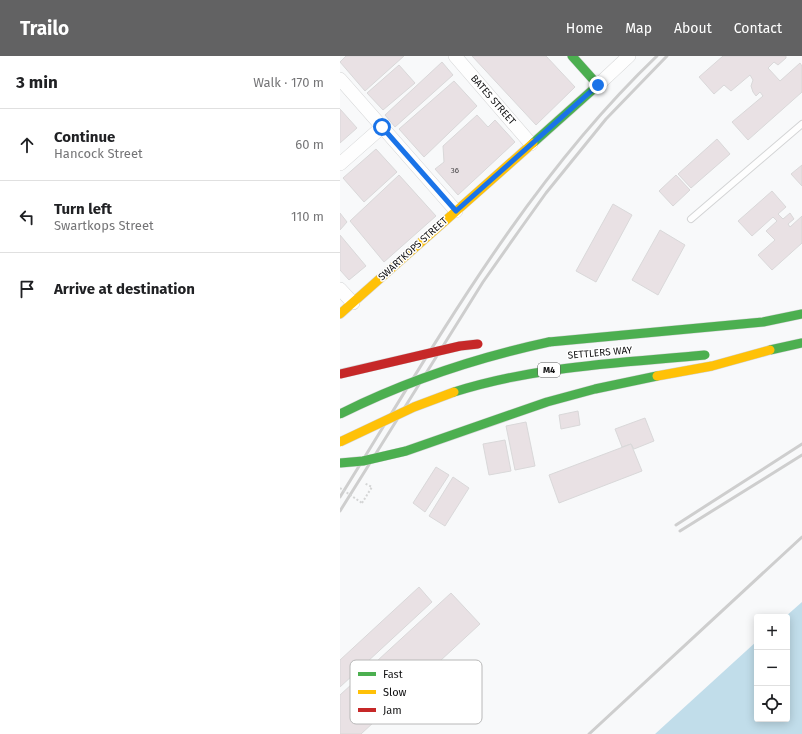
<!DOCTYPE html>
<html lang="en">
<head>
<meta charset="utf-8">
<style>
  body { margin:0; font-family:"Fira Sans",sans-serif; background:#f6f6f6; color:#202124 }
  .controls { position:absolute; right:12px; bottom:12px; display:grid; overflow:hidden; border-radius:4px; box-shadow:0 2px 10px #0003 }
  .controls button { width:36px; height:36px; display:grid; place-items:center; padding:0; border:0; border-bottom:1px solid #e0e0e0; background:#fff; color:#202124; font:20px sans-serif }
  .stop { position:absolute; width:12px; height:12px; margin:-9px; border:3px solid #1a73e8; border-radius:50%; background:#fff }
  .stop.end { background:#1a73e8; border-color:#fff; box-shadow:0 1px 4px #0008 }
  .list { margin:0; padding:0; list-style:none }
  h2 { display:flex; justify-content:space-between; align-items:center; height:52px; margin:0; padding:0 16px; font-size:17px }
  h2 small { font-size:13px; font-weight:400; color:#757577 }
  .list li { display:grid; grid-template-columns:26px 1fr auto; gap:12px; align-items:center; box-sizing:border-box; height:72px; padding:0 16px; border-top:1px solid #e0e0e0 }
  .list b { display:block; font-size:15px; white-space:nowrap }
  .list p { margin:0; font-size:13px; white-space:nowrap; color:#757577 }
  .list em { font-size:13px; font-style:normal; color:#757577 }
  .icon { flex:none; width:22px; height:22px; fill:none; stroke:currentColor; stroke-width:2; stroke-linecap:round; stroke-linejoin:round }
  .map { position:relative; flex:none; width:462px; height:678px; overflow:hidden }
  header { display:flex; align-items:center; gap:24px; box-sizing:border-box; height:56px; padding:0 20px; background:#626263; color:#fff }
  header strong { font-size:19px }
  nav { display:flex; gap:22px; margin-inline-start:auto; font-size:14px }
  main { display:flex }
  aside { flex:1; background:#fff }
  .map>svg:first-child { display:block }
  .water { fill:#c1ddea }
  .building { fill:#e9e1e4; stroke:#d9d8d9 }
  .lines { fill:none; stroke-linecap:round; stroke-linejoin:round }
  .lane-casing { stroke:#d3d4d5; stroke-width:8 }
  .street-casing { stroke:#d3d4d5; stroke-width:14 }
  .fast-casing { stroke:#d3d4d5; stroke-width:10 }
  .slow-casing { stroke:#d3d4d5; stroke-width:10 }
  .path { stroke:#d4d5d5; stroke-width:2; stroke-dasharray:2 2; stroke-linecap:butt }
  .lane { stroke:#fefefe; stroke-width:6 }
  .street { stroke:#fefefe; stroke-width:13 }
  .fast { stroke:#4caf50; stroke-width:9 }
  .slow { stroke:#ffc107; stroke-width:9 }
  .rail { stroke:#cecece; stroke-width:3 }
  .fast-bridge-casing { stroke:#d3d4d5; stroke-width:10; stroke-linecap:butt }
  .slow-bridge-casing { stroke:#d3d4d5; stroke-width:10; stroke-linecap:butt }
  .jam-bridge-casing { stroke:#d3d4d5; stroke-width:10; stroke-linecap:butt }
  .path-bridge { stroke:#d4d5d5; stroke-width:2; stroke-dasharray:2 2; stroke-linecap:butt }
  .fast-bridge { stroke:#4caf50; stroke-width:9 }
  .slow-bridge { stroke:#ffc107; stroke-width:9 }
  .jam-bridge { stroke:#c62828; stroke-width:9 }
  .route { stroke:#1a73e8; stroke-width:5 }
  .labels { text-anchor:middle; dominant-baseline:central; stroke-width:3; stroke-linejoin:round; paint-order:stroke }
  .number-label { font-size:8px; fill:#484648 }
  .shield { fill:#fff; stroke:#585859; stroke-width:1 }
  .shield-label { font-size:9px; font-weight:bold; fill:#111112 }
  .street-label { font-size:10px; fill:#111112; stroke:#fff }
  .key { fill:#fff; stroke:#b8b8b8; stroke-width:1 }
  .key-label { font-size:11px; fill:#111112 }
</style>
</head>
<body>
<header>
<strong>Trailo</strong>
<nav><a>Home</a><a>Map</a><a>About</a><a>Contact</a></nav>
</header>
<main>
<aside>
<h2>3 min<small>Walk · 170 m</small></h2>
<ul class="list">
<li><svg class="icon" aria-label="ahead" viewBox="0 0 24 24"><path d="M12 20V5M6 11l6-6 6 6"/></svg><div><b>Continue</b><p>Hancock Street</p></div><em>60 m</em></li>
<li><svg class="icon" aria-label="left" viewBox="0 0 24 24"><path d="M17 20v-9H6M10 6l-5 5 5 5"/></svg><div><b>Turn left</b><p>Swartkops Street</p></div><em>110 m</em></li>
<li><svg class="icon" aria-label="arrive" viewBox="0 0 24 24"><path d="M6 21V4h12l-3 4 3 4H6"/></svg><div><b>Arrive at destination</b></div></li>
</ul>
</aside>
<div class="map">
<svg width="462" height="678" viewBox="0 0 462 678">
  <rect width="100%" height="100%" fill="#f8f9fa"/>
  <polygon class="water" points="462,546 462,678 315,678 417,585 417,663 447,663 447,561 445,561"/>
  <g class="building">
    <polygon points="6,0 64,0 25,35 0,6"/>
    <polygon points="132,0 206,0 235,31 196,69"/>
    <polygon points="383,0 446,0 446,2 438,9 434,6 428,12 440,25 460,7 462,10 462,36 408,84 392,66 423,40 420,36 416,40 413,36 411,30 413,24 410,19 391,35 384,29 374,38 359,21"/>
    <polygon points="102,6 113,19 55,71 45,59"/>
    <polygon points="59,9 75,27 43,54 27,37"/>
    <polygon points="114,25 137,50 84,101 59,73"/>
    <polygon points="0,53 17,72 0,87"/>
    <polygon points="137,59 148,71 155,64 175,86 118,139 95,113 104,106 103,90"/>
    <polygon points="377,83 390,98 351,132 338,118"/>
    <polygon points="36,93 57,116 24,146 3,122"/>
    <polygon points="462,109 462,130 451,118"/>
    <polygon points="59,119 96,160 44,206 10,165"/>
    <polygon points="336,119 350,134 333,150 319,135"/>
    <polygon points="432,135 446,151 438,158 443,163 450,157 454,163 448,168 450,171 462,160 462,187 432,214 418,199 435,184 426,175 437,165 433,161 412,180 398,165"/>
    <polygon points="273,148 292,159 256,226 236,215"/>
    <polygon points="0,157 7,166 0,174"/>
    <polygon points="320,174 345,189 318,239 292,224"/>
    <polygon points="0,179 26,210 9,224 0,214"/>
    <polygon points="238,355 240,369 221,373 219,359"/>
    <polygon points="305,362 314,385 294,393 291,388 282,391 275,373"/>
    <polygon points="186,366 195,410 175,414 166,370"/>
    <polygon points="165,384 171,415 149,419 143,388"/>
    <polygon points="291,388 302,415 219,447 209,419"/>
    <polygon points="96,411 109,419 85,456 73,447"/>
    <polygon points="113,421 129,432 105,470 89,460"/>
    <polygon points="79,531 92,546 0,631 0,604"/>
    <polygon points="111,537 140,568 21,678 0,678 0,639"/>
  </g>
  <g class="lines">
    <defs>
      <polyline id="lane" points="351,163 462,68"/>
      <g id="street">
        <polyline points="115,0 191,88"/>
        <polyline points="0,23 116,155"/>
        <polyline points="258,29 289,0"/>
        <polyline points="0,108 42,71"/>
        <polyline points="0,233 13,247"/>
      </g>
      <g id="fast">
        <polyline points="193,87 258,29 232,0"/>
        <polyline points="209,286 423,266 462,258"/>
        <polyline points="430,294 462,287"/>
      </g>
      <polyline id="slow" points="0,258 193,87"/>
    </defs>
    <use href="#lane" class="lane-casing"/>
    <use href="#street" class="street-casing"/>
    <use href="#fast" class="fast-casing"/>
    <use href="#slow" class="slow-casing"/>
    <polyline class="path" points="22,447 32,431 24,427"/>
    <use href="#lane" class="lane"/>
    <use href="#street" class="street"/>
    <use href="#fast" class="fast"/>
    <use href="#slow" class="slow"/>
    <g class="rail">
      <path d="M 0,441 C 96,287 185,126 317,0"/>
      <polyline points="0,455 143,226 181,172 206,137 266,63 327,0"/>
      <polyline points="336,469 462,388"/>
      <polyline points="340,475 462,399"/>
      <polyline points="249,678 462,481"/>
    </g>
    <defs>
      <g id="fast-bridge">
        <path d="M 114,336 C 196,310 281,307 365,299"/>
        <path d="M 0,358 C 68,324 135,302 209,286"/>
        <polyline points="0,407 23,405 66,395 207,346 255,333 317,320"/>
      </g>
      <g id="slow-bridge">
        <polyline points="317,320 372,310 430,294"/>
        <polyline points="0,386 74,351 114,336"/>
      </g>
      <polyline id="jam-bridge" points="0,318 120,290 138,288"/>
    </defs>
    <use href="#fast-bridge" class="fast-bridge-casing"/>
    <use href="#slow-bridge" class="slow-bridge-casing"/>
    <use href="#jam-bridge" class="jam-bridge-casing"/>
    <polyline class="path-bridge" points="0,432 22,447"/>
    <use href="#fast-bridge" class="fast-bridge"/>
    <use href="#slow-bridge" class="slow-bridge"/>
    <use href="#jam-bridge" class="jam-bridge"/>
  </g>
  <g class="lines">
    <polyline class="route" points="42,71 116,155 258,29"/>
  </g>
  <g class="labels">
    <g class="number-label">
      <text x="115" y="114">36</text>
    </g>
    <rect class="shield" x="198" y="307" width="22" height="14" rx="3"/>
    <g class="shield-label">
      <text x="209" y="314">M4</text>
    </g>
    <g class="street-label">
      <text transform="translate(153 44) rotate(49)">BATES STREET</text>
      <text transform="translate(73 193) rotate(-42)">SWARTKOPS STREET</text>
      <text transform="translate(260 297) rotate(-5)">SETTLERS WAY</text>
    </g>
  </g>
  <rect x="10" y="604" width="132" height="64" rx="6" class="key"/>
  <rect x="18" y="616" width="18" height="4" fill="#4caf50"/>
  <rect x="18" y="634" width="18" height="4" fill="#ffc107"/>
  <rect x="18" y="652" width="18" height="4" fill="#c62828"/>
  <g class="key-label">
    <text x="43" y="622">Fast</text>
    <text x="43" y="640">Slow</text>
    <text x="43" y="658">Jam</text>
  </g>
</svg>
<div class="controls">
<button>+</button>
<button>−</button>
<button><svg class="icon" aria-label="locate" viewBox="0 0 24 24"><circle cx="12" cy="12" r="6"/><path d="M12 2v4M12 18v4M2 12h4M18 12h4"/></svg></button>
</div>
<div class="stop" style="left:42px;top:71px"></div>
<div class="stop end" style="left:258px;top:29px"></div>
</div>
</main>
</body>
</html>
